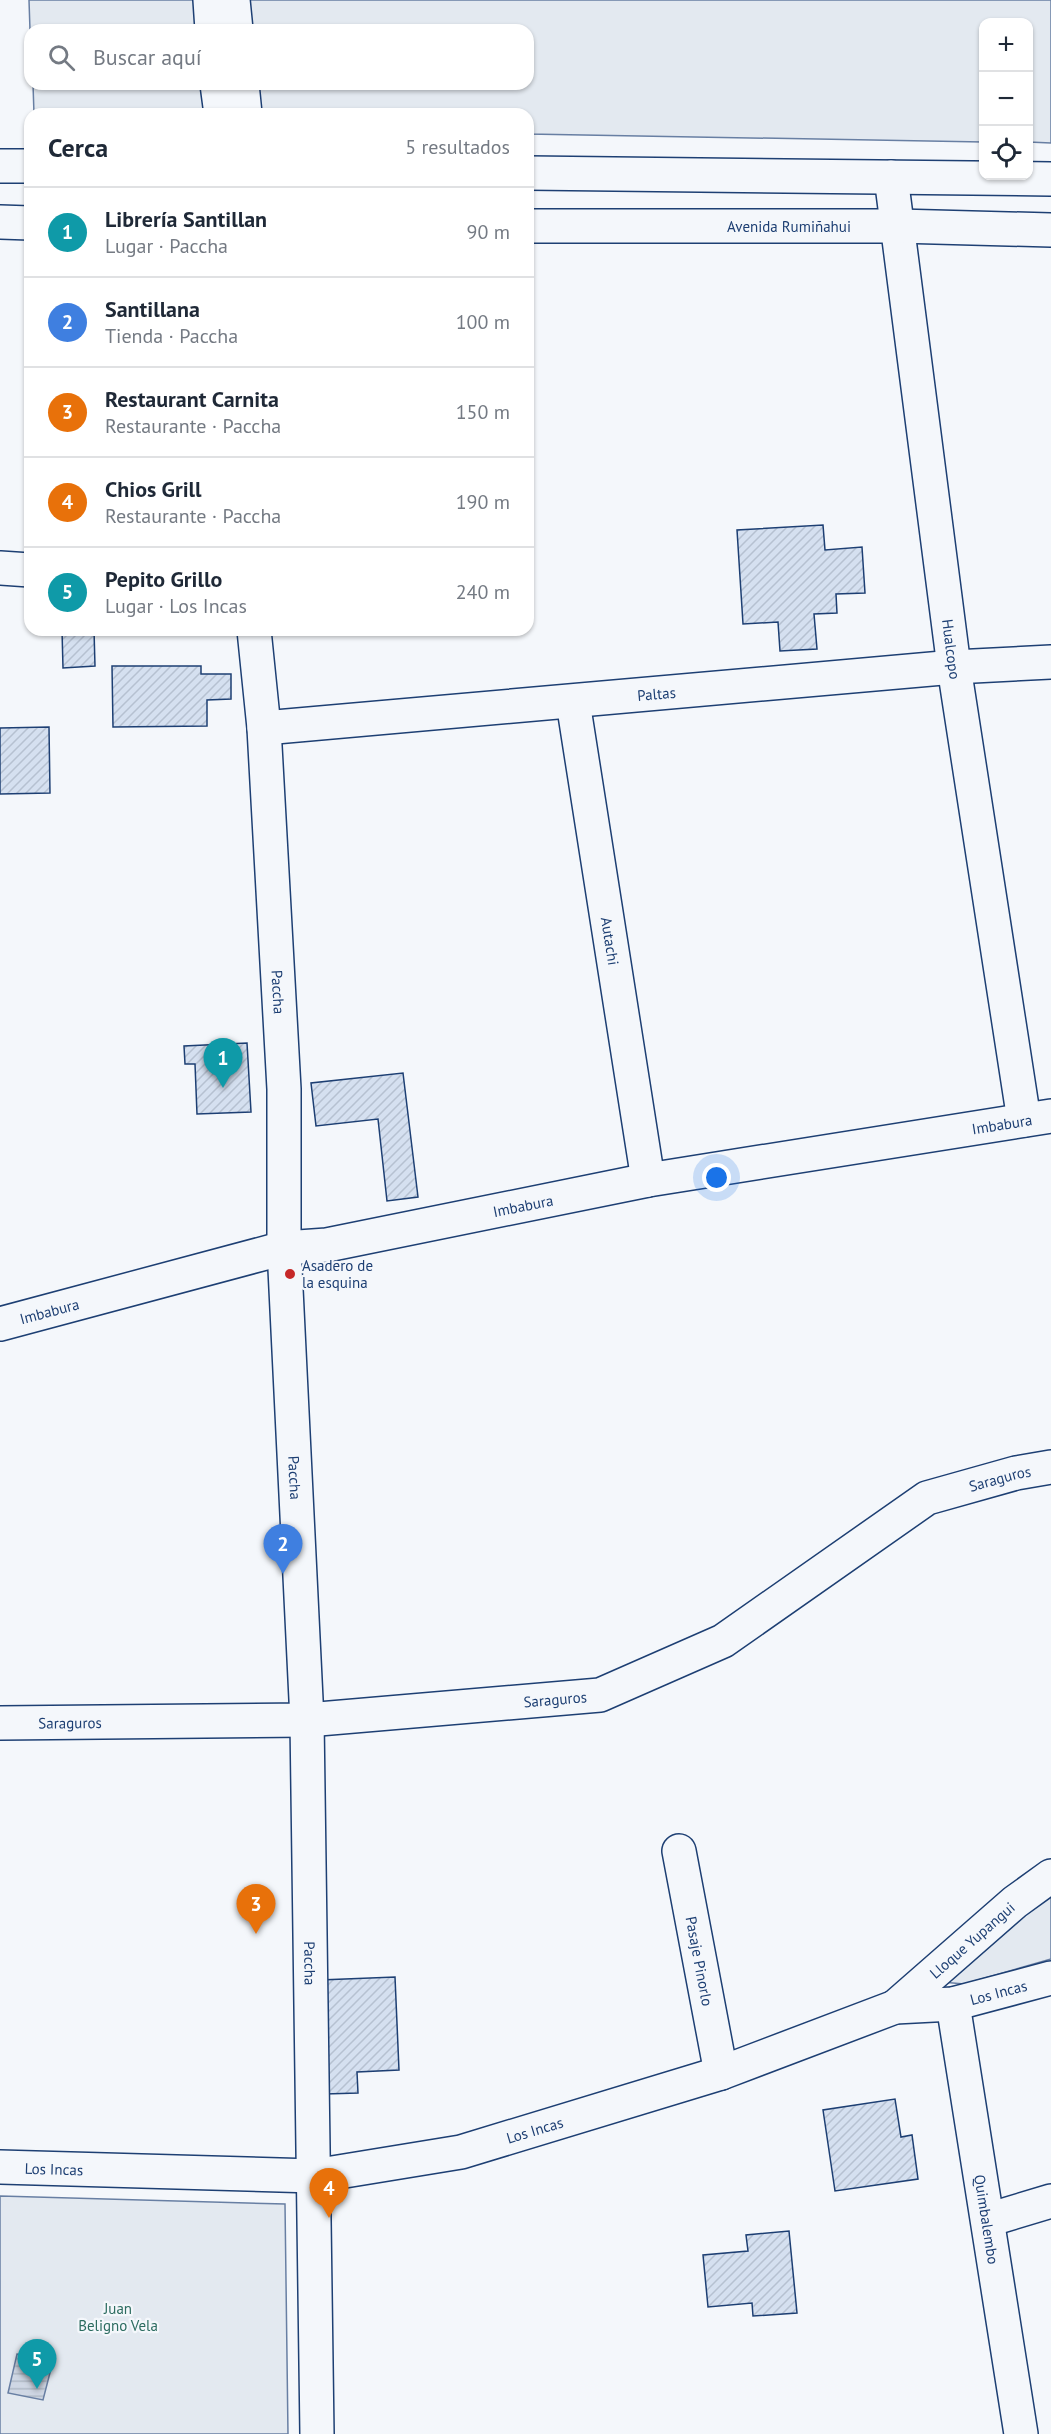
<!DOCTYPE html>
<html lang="es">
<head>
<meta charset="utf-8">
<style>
  body { margin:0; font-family:"PT Sans",sans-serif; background:#f6f6f7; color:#1f2937 }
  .controls { position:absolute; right:18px; top:18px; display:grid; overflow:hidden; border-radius:12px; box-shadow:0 2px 4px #0004 }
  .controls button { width:54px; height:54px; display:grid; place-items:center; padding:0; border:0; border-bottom:2px solid #e0e1e3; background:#fff; color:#1f2937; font:30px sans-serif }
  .you { position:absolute; left:717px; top:1178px; width:21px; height:21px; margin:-15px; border:4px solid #fff; border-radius:50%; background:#1a73e8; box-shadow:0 0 0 9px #1a73e833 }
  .badge { display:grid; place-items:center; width:39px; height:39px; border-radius:50%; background:#c62828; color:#fff; font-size:20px; font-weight:700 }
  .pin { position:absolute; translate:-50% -50px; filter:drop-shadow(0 2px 3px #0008) }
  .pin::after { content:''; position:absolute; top:32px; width:21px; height:18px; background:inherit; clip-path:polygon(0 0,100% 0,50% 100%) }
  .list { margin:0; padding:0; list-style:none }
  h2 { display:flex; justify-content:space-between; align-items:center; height:78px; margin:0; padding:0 24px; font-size:26px }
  h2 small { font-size:20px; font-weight:400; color:#747a83 }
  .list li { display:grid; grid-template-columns:39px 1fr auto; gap:18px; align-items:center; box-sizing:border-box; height:90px; padding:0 24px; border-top:2px solid #e0e1e3 }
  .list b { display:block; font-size:22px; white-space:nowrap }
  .list p { margin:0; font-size:20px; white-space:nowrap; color:#747a83 }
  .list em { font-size:20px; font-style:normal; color:#747a83 }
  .icon { flex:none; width:33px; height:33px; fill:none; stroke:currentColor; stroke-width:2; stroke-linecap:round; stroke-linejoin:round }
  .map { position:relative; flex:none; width:1051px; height:2434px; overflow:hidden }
  .search { position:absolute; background:#fff; box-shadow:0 2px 4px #0004; left:24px; top:24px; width:510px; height:66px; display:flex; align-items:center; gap:15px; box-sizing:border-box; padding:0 21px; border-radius:18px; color:#747a83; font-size:22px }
  .panel { position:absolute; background:#fff; box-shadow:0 2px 4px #0004; left:24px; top:108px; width:510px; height:528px; border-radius:18px }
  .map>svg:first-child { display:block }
  .park { fill:#e3e9f0; stroke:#687fa3; stroke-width:1.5 }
  .water { fill:url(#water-rules); stroke:#687fa3; stroke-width:1.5 }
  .building { fill:url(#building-hatch); stroke:#1d3f73; stroke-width:1.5 }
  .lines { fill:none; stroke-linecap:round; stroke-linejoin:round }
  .minor-casing { stroke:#1d3f73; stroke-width:36 }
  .major-casing { stroke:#1d3f73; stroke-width:36 }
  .minor { stroke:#f4f7fb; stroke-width:33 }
  .major { stroke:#f4f7fb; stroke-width:33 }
  .poi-dot { fill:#c62828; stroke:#f4f7fb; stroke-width:2 }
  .labels { text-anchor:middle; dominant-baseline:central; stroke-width:4.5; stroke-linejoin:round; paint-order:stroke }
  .street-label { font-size:15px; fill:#1d3f73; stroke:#f4f7fb }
  .poi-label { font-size:15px; fill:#1d3f73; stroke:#f4f7fb; text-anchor:start }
  .park-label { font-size:15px; fill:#2c6c60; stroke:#f4f7fb }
</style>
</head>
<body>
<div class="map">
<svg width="1051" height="2434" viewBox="0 0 1051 2434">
  <defs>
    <pattern id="water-rules" width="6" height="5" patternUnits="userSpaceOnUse" patternTransform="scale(1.5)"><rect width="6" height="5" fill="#cfd7e4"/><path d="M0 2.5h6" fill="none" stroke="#b1bac7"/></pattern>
    <pattern id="building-hatch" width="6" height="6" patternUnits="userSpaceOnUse" patternTransform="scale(1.5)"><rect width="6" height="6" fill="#d5e0f0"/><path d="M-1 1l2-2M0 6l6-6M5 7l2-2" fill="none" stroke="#b6c1d1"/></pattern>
  </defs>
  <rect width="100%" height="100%" fill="#f4f7fb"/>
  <g class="park">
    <polygon points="29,0 1051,0 1051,143 1029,142 1028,22 984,22 983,142 528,134 528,114 34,114 33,84 528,84 528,30 30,30"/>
    <polygon points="1051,1862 1051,1959 964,1984 908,1979"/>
    <polygon points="0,2196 285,2204 288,2434 0,2434"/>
  </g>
  <polygon class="water" points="17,2354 53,2361 43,2400 8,2393"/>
  <g class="building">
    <polygon points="823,525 825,550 862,547 865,593 836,594 837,613 814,614 817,649 780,651 778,622 743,624 737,530"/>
    <polygon points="62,630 94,630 95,666 63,668"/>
    <polygon points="112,666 201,666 201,674 231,674 231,699 207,700 207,726 113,727"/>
    <polygon points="49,727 50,793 0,794 0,728"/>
    <polygon points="247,1043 251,1112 197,1114 195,1064 185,1064 184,1046"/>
    <polygon points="403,1073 418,1197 387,1201 378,1119 316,1126 311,1083"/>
    <polygon points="395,1977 399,2070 357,2072 358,2093 325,2094 320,1980"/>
    <polygon points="895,2099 901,2137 912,2135 918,2179 835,2191 823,2110"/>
    <polygon points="789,2231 797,2313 753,2316 752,2303 708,2307 703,2255 748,2251 746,2235"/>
  </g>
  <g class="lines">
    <defs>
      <g id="minor">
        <polyline points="210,0 212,30"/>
        <polyline points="233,0 236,30"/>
        <polyline points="217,84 221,114"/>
        <polyline points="242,84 245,114"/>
        <path id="s1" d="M 891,177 L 954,667 L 1024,1120"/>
        <polyline points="0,568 30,570"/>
        <path id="s2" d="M 254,630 L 264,728 L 284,1089 L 284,1248 L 307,1720 L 317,2434"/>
        <path id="s3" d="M 573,702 L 648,1180"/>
        <path id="s4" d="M 264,728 L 954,667 L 1051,662"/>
        <path id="s5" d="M 0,1324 L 284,1248 L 327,1245 L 648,1180 L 1051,1116"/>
        <path id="s6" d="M 0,1723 L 307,1720 L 600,1695 L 723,1641 L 927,1498 L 1016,1473 L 1051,1467"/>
        <path id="s7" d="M 679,1851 L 721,2073"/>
        <path id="s8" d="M 953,2004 L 1021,2434"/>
        <path id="s9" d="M 895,2007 L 1015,1902 L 1051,1876"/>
        <path id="s10" d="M 0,2167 L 314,2176 L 461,2152 L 721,2073 L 895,2007 L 953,2004 L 1051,1978"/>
        <polyline points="988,2220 1051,2201"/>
      </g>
      <g id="major">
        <polyline points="0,166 30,166"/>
        <polyline points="528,173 1051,179"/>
        <polyline points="0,222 30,223"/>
        <path id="s11" d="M 528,226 L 898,226 L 1051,230"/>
      </g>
    </defs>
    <use href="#minor" class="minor-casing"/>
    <use href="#major" class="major-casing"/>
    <use href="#minor" class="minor"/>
    <use href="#major" class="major"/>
  </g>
  <circle class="poi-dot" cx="290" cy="1274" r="6"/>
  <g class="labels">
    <g class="street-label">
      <text stroke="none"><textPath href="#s11" startOffset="261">Avenida Rumiñahui</textPath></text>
      <text stroke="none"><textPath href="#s1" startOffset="476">Hualcopo</textPath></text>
      <text stroke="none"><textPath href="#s4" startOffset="394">Paltas</textPath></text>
      <text stroke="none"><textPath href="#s3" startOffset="242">Autachi</textPath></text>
      <text stroke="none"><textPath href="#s2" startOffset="363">Paccha</textPath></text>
      <text stroke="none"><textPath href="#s5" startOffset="1023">Imbabura</textPath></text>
      <text stroke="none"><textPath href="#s5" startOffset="537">Imbabura</textPath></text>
      <text stroke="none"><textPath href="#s5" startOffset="51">Imbabura</textPath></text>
      <text stroke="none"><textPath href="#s2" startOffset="849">Paccha</textPath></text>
      <text stroke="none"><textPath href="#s6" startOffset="1060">Saraguros</textPath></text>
      <text stroke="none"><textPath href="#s6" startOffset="556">Saraguros</textPath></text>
      <text stroke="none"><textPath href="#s6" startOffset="70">Saraguros</textPath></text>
      <text stroke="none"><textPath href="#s9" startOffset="102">Lloque Yupangui</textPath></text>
      <text stroke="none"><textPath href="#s7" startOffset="112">Pasaje Pinorlo</textPath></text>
      <text stroke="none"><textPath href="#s2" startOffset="1335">Paccha</textPath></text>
      <text stroke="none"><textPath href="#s10" startOffset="1026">Los Incas</textPath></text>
      <text stroke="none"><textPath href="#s10" startOffset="540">Los Incas</textPath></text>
      <text stroke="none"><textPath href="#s10" startOffset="54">Los Incas</textPath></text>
      <text stroke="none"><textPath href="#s8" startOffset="218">Quimbalembo</textPath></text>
    </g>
    <g class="poi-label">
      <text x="302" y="1265">Asadero de<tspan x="302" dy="17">la esquina</tspan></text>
    </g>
    <g class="park-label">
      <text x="118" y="2308">Juan<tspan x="118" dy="17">Beligno Vela</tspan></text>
    </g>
  </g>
</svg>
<div class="controls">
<button>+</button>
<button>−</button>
<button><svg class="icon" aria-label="locate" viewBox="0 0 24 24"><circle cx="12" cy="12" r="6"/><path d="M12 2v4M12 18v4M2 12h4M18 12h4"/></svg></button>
</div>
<div class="you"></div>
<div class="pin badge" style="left:223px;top:1088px;background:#0f9aa8">1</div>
<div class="pin badge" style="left:283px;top:1574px;background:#3f7fe0">2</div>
<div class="pin badge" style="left:256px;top:1934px;background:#e8710a">3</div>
<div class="pin badge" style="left:329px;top:2218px;background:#e8710a">4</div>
<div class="pin badge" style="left:37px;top:2389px;background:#0f9aa8">5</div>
<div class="search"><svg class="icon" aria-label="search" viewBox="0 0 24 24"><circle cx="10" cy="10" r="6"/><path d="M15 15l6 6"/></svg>Buscar aquí</div>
<section class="panel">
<h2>Cerca<small>5 resultados</small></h2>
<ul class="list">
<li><span class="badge" style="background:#0f9aa8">1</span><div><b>Librería Santillan</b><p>Lugar · Paccha</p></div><em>90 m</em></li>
<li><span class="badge" style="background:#3f7fe0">2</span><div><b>Santillana</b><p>Tienda · Paccha</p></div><em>100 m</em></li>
<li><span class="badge" style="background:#e8710a">3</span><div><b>Restaurant Carnita</b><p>Restaurante · Paccha</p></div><em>150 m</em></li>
<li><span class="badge" style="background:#e8710a">4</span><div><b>Chios Grill</b><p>Restaurante · Paccha</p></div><em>190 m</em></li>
<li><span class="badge" style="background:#0f9aa8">5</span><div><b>Pepito Grillo</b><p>Lugar · Los Incas</p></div><em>240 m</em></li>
</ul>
</section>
</div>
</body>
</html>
